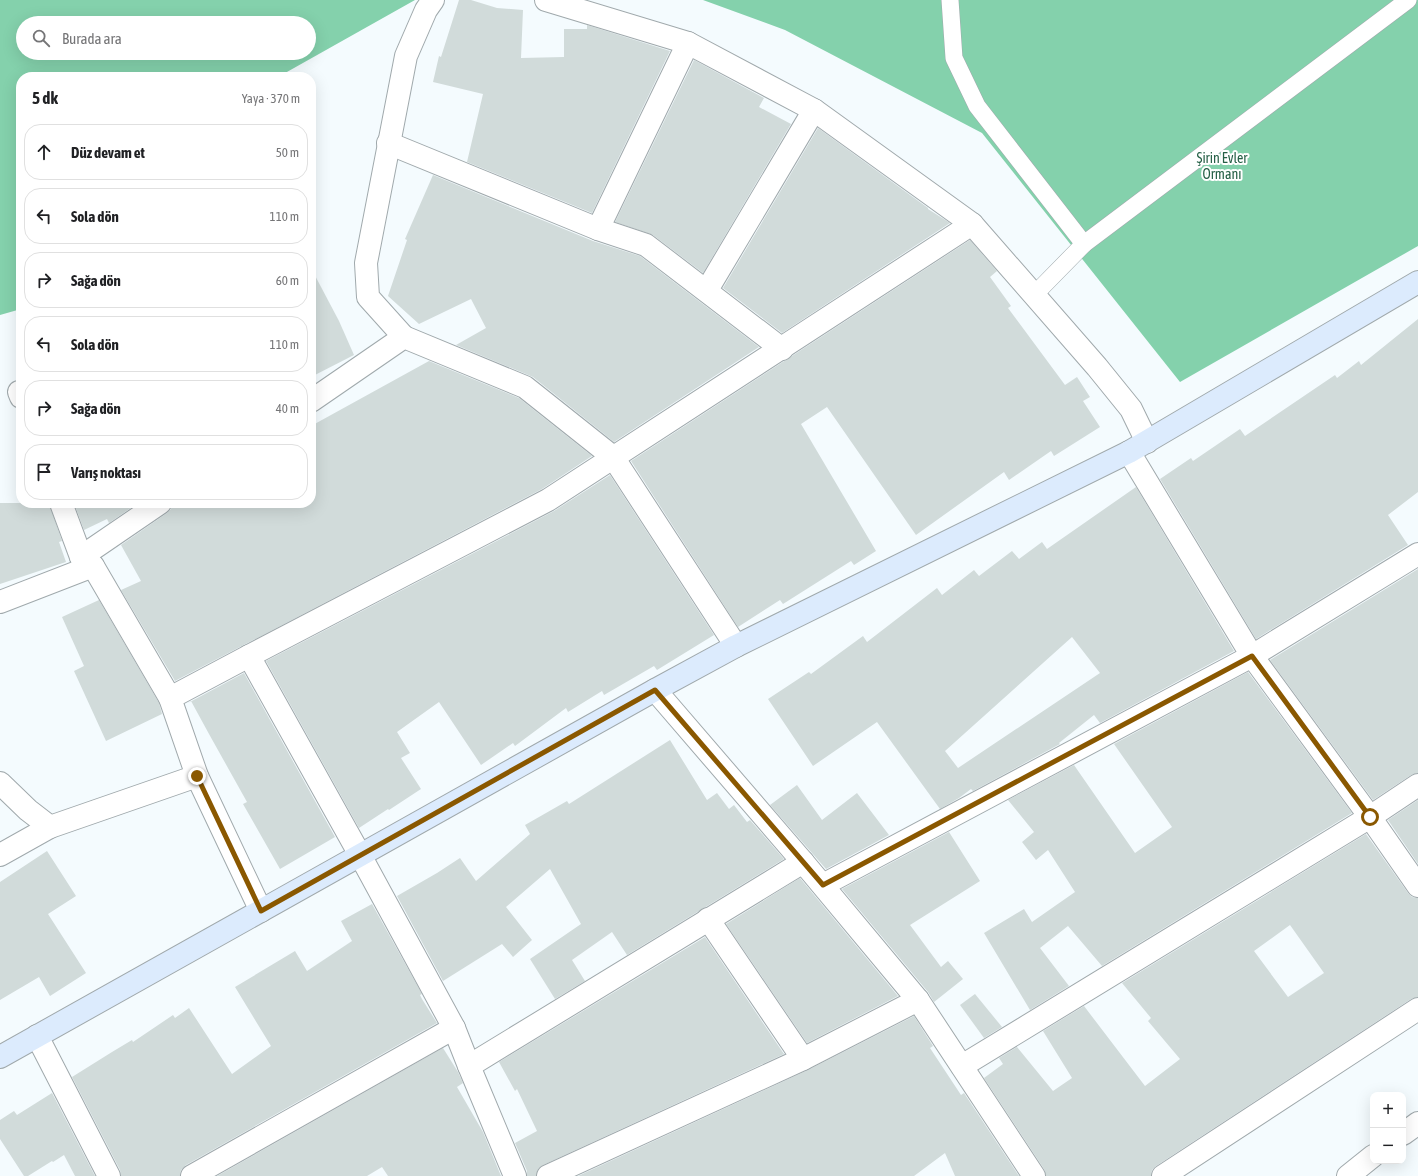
<!DOCTYPE html>
<html lang="tr">
<head>
<meta charset="utf-8">
<style>
  body { margin:0; font-family:"Asap Condensed",sans-serif; background:#f6f6f6; color:#202124 }
  .controls { position:absolute; right:12px; bottom:12px; display:grid; overflow:hidden; border-radius:8px; box-shadow:0 4px 16px #0002 }
  .controls button { width:36px; height:36px; display:grid; place-items:center; padding:0; border:0; border-bottom:1px solid #e0e0e0; background:#fff; color:#202124; font:20px sans-serif }
  .stop { position:absolute; width:12px; height:12px; margin:-9px; border:3px solid #8a5800; border-radius:50%; background:#fff }
  .stop.end { background:#8a5800; border-color:#fff; box-shadow:0 1px 4px #0008 }
  .list { margin:0; padding:0; list-style:none }
  h2 { display:flex; justify-content:space-between; align-items:center; height:52px; margin:0; padding:0 16px; font-size:17px }
  h2 small { font-size:13px; font-weight:400; color:#757577 }
  .list li { display:grid; grid-template-columns:26px 1fr auto; gap:12px; align-items:center; box-sizing:border-box; height:56px; margin:0 8px 8px; padding:0 8px; border:1px solid #e0e0e0; border-radius:16px }
  .list b { display:block; font-size:15px; white-space:nowrap }
  .list em { font-size:13px; font-style:normal; color:#757577 }
  .icon { flex:none; width:22px; height:22px; fill:none; stroke:currentColor; stroke-width:2; stroke-linecap:round; stroke-linejoin:round }
  .map { position:relative; flex:none; width:1418px; height:1176px; overflow:hidden }
  .search { position:absolute; background:#fff; box-shadow:0 4px 16px #0002; left:16px; top:16px; width:300px; height:44px; display:flex; align-items:center; gap:10px; box-sizing:border-box; padding:0 14px; border-radius:22px; color:#757577; font-size:15px }
  .panel { position:absolute; background:#fff; box-shadow:0 4px 16px #0002; left:16px; top:72px; width:300px; height:436px; border-radius:16px }
  .map>svg:first-child { display:block }
  .forest { fill:#84d1ac; fill-rule:evenodd }
  .building { fill:#d1dbda; fill-rule:evenodd }
  .lines { fill:none; stroke-linecap:round; stroke-linejoin:round }
  .lane-casing { stroke:#a0a9ac; stroke-width:18 }
  .street-casing { stroke:#a0a9ac; stroke-width:24 }
  .secondary-casing { stroke:#a0a9ac; stroke-width:24 }
  .lane { stroke:#fff; stroke-width:17 }
  .street { stroke:#fff; stroke-width:22 }
  .secondary { stroke:#dcebfd; stroke-width:22 }
  .route { stroke:#8a5800; stroke-width:5 }
  .labels { text-anchor:middle; dominant-baseline:central; stroke-width:4; stroke-linejoin:round; paint-order:stroke }
  .park-label { font-size:14px; fill:#245f45; stroke:#fff }
</style>
</head>
<body>
<div class="map">
<svg width="1418" height="1176" viewBox="0 0 1418 1176">
  <rect width="100%" height="100%" fill="#f4fbfe"/>
  <g class="forest">
    <path d="M 0,0 L 415,0 L 278,77 L 21,77 L 21,309 L 0,315 ZM 23,23 L 309,23 L 309,53 L 23,53 Z"/>
    <polygon points="703,0 1418,0 1418,246 1180,382 982,133 785,30"/>
  </g>
  <g class="building">
    <polygon points="459,0 471,0 497,8 523,10 521,58 564,57 564,29 587,29 587,25 670,51 592,213 467,162 483,94 433,82 439,56 441,57"/>
    <polygon points="694,60 764,98 759,107 791,124 703,273 653,235 615,222"/>
    <polygon points="818,128 928,208 928,209 950,223 782,333 723,288"/>
    <polygon points="433,175 593,241 640,256 759,347 614,442 533,377 456,345 486,328 471,299 419,324 388,296 407,240 405,239"/>
    <polygon points="970,240 997,271 990,277 1011,306 1008,308 1065,385 1077,377 1090,397 1083,401 1100,427 1054,456 1051,451 1009,480 1004,472 916,535 827,407 801,424 876,551 854,565 851,561 783,604 780,600 738,627 631,461"/>
    <polygon points="311,268 339,321 354,355 311,377"/>
    <polygon points="1418,319 1418,492 1388,515 1408,545 1256,639 1160,479 1191,458 1193,461 1240,429 1245,436 1335,375 1337,378 1359,361 1361,365"/>
    <polygon points="429,361 519,398 592,456 542,489 175,681 121,590 141,581 121,545 167,513 171,509 172,503 311,503 311,426"/>
    <polygon points="610,475 714,635 657,670 654,666 604,695 602,691 568,712 566,708 515,746 513,743 481,765 439,702 397,732 410,753 401,758 421,789 389,810 388,809 359,828 266,661 554,511"/>
    <path d="M 1136,487 L 1234,651 L 1100,723 L 1094,715 L 1059,743 L 1060,744 L 973,791 L 971,789 L 959,798 L 940,809 L 877,722 L 813,766 L 768,699 L 809,672 L 811,674 L 863,636 L 867,642 L 937,588 L 942,595 L 974,570 L 979,576 L 1012,551 L 1019,559 L 1042,542 L 1047,549 ZM 1072,637 L 1100,673 L 958,768 L 945,751 Z"/>
    <polygon points="0,503 49,503 62,541 59,542 66,562 0,584"/>
    <polygon points="74,503 138,503 109,523 107,519 84,530"/>
    <polygon points="1418,569 1418,773 1411,775 1373,800 1270,660"/>
    <polygon points="99,600 159,703 162,714 106,741 74,671 84,666 62,617"/>
    <polygon points="1248,672 1352,813 1102,966 1068,926 1040,948 1069,986 1030,1010 984,933 1024,909 1032,922 1075,892 1048,850 1036,860 1022,842 1034,832 1008,800 1074,765 1135,853 1172,827 1114,744"/>
    <polygon points="244,673 335,837 280,869 243,804 247,802 209,734 191,701 188,703"/>
    <polygon points="670,740 707,800 717,793 729,809 734,805 747,822 750,820 784,859 627,955 612,932 572,960 585,981 555,999 530,959 581,924 550,869 506,907 532,940 513,957 502,944 443,981 397,896 437,873 460,858 476,881 530,834 525,825 567,801 569,804"/>
    <polygon points="797,785 822,820 857,793 889,835 826,869 770,805"/>
    <polygon points="1418,800 1418,864 1388,820"/>
    <polygon points="949,832 980,881 910,925 941,967 948,961 963,979 934,1002 928,992 842,889"/>
    <path d="M 1366,834 L 1408,893 L 1412,897 L 1418,898 L 1418,997 L 1411,999 L 1156,1166 L 1152,1170 L 1151,1176 L 1046,1176 L 1044,1169 L 984,1078 L 1003,1064 L 999,1058 L 1017,1047 L 1053,1091 L 1072,1078 L 1043,1031 L 1084,1006 L 1145,1086 L 1180,1059 L 1148,1021 L 1151,1018 L 1122,983 ZM 1290,925 L 1324,973 L 1288,997 L 1254,951 Z"/>
    <polygon points="47,851 76,896 48,914 86,973 50,996 39,977 0,1000 0,882"/>
    <polygon points="800,878 898,996 807,1043 726,924"/>
    <polygon points="372,904 422,994 420,995 422,999 437,1023 186,1165 181,1170 180,1176 121,1176 120,1170 72,1077 112,1052 132,1040 133,1042 173,1015 175,1018 189,1008 232,1074 271,1046 235,987 295,951 307,971 352,941 341,921"/>
    <polygon points="705,937 784,1054 543,1165 538,1169 536,1176 527,1176 527,1171 515,1143 537,1131 517,1089 515,1091 499,1062"/>
    <polygon points="975,994 1002,1027 984,1038 960,1005"/>
    <polygon points="914,1016 933,1046 930,1048 961,1095 964,1093 1019,1176 955,1176 945,1153 914,1176 578,1176 808,1070"/>
    <polygon points="443,1048 458,1072 463,1083 457,1087 483,1132 501,1176 388,1176 382,1167 367,1176 217,1176"/>
    <polygon points="52,1093 95,1176 75,1176 64,1155 53,1162 52,1161 28,1176 24,1176 0,1139 0,1120 14,1111 17,1115"/>
  </g>
  <g class="lines">
    <defs>
      <g id="lane">
        <polyline points="950,0 954,58 977,106 1084,244"/>
        <polyline points="1034,295 1084,244 1408,0"/>
      </g>
      <g id="street">
        <polyline points="546,0 688,43 814,110 972,224"/>
        <polyline points="388,143 598,229 646,245 782,349"/>
        <polyline points="598,229 688,43"/>
        <polyline points="707,290 814,110"/>
        <polyline points="404,337 368,297 366,263 406,56 426,10 433,0"/>
        <polyline points="19,392 21,397"/>
        <polyline points="311,401 404,337 525,387 613,457 736,646"/>
        <polyline points="1129,452 1252,656 1370,817 1418,886"/>
        <polyline points="61,503 81,557 93,566 170,698"/>
        <polyline points="81,557 160,503"/>
        <polyline points="0,602 93,566"/>
        <polyline points="249,656 360,855 454,1028 469,1066 515,1176"/>
        <polyline points="655,690 803,862 918,1000 1034,1176"/>
        <polyline points="0,783 28,810 50,827 197,776"/>
        <polyline points="0,855 50,827"/>
        <polyline points="823,885 1252,656 1418,554"/>
        <polyline points="261,911 197,776 170,698 249,656 548,500 972,224 1097,367 1131,409 1147,442"/>
        <polyline points="708,919 803,1059"/>
        <polyline points="37,1036 109,1176"/>
        <polyline points="469,1066 803,862"/>
        <polyline points="962,1066 1370,817 1418,785"/>
        <polyline points="1403,1134 1418,1123"/>
        <polyline points="192,1176 454,1028"/>
        <polyline points="548,1176 803,1059 918,1000"/>
        <polyline points="1163,1176 1418,1009"/>
        <polyline points="1348,1176 1373,1156"/>
      </g>
      <polyline id="secondary" points="0,1057 655,690 736,646 1129,452 1418,282"/>
    </defs>
    <use href="#lane" class="lane-casing"/>
    <use href="#street" class="street-casing"/>
    <use href="#secondary" class="secondary-casing"/>
    <use href="#lane" class="lane"/>
    <use href="#street" class="street"/>
    <use href="#secondary" class="secondary"/>
  </g>
  <g class="lines">
    <polyline class="route" points="197,776 261,911 655,690 823,885 1252,656 1370,817"/>
  </g>
  <g class="labels">
    <g class="park-label">
      <text x="1222" y="158">Şirin Evler<tspan x="1222" dy="16">Ormanı</tspan></text>
    </g>
  </g>
</svg>
<div class="controls">
<button>+</button>
<button>−</button>
</div>
<div class="stop" style="left:1370px;top:817px"></div>
<div class="stop end" style="left:197px;top:776px"></div>
<div class="search"><svg class="icon" aria-label="search" viewBox="0 0 24 24"><circle cx="10" cy="10" r="6"/><path d="M15 15l6 6"/></svg>Burada ara</div>
<section class="panel">
<h2>5 dk<small>Yaya · 370 m</small></h2>
<ul class="list">
<li><svg class="icon" aria-label="ahead" viewBox="0 0 24 24"><path d="M12 20V5M6 11l6-6 6 6"/></svg><div><b>Düz devam et</b></div><em>50 m</em></li>
<li><svg class="icon" aria-label="left" viewBox="0 0 24 24"><path d="M17 20v-9H6M10 6l-5 5 5 5"/></svg><div><b>Sola dön</b></div><em>110 m</em></li>
<li><svg class="icon" aria-label="right" viewBox="0 0 24 24"><path d="M7 20v-9h11M14 6l5 5-5 5"/></svg><div><b>Sağa dön</b></div><em>60 m</em></li>
<li><svg class="icon" aria-label="left" viewBox="0 0 24 24"><path d="M17 20v-9H6M10 6l-5 5 5 5"/></svg><div><b>Sola dön</b></div><em>110 m</em></li>
<li><svg class="icon" aria-label="right" viewBox="0 0 24 24"><path d="M7 20v-9h11M14 6l5 5-5 5"/></svg><div><b>Sağa dön</b></div><em>40 m</em></li>
<li><svg class="icon" aria-label="arrive" viewBox="0 0 24 24"><path d="M6 21V4h12l-3 4 3 4H6"/></svg><div><b>Varış noktası</b></div></li>
</ul>
</section>
</div>
</body>
</html>
